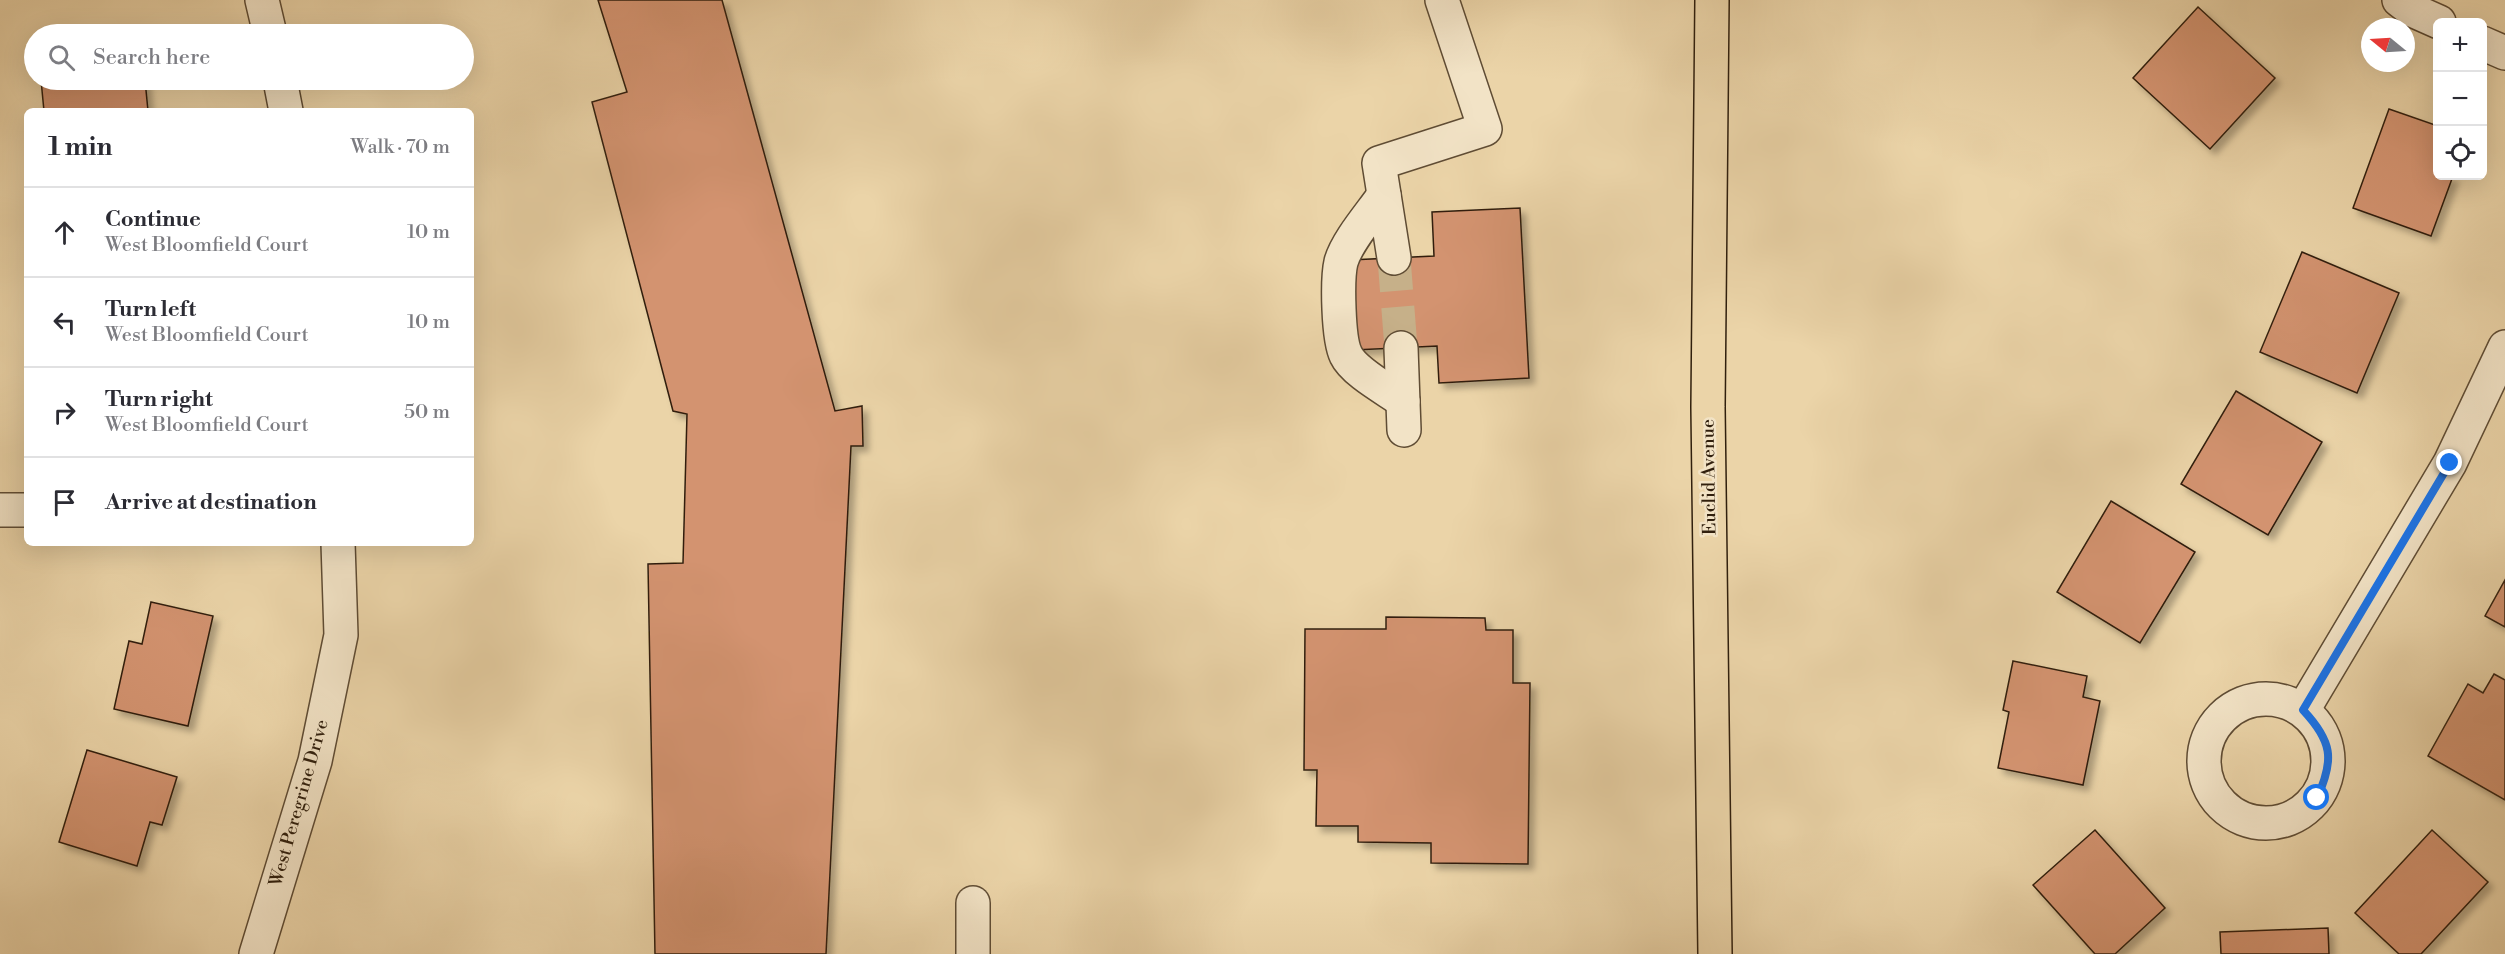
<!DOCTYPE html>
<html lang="en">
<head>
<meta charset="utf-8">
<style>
  body { margin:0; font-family:"Libre Bodoni",serif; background:#f2f2f3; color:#2b2b33 }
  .controls { position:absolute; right:18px; top:18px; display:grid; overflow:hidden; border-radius:9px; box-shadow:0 6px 24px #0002 }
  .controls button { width:54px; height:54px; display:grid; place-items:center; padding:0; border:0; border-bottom:2px solid #e1e1e2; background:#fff; color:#2b2b33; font:30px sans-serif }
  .compass { position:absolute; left:2361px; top:18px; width:54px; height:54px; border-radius:50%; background:#fff; box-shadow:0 6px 24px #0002; rotate:288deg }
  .stop { position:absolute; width:18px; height:18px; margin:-14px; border:4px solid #1a73e8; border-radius:50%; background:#fff }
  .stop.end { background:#1a73e8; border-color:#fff; box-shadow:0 2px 6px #0008 }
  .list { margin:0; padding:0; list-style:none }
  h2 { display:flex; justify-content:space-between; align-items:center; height:78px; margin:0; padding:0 24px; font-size:26px }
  h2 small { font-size:20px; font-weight:400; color:#7c7c81 }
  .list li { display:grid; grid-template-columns:39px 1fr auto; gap:18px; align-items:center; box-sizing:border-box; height:90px; padding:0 24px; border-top:2px solid #e1e1e2 }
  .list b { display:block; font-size:22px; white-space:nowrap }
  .list p { margin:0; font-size:20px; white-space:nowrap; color:#7c7c81 }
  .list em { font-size:20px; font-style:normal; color:#7c7c81 }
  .icon { flex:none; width:33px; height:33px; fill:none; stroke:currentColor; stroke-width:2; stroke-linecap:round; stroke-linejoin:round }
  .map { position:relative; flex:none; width:2505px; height:954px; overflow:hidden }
  .search { position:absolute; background:#fff; box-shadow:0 6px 24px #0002; left:24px; top:24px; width:450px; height:66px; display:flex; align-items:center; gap:15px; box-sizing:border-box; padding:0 21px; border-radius:33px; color:#7c7c81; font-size:22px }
  .panel { position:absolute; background:#fff; box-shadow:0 6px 24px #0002; left:24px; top:108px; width:450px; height:438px; border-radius:9px }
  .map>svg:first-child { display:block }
  .building { fill:#d39370; stroke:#301f0d; stroke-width:1.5; filter:url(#shadow) }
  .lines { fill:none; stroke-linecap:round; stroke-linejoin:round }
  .minor-tunnel { stroke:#c6b089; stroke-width:33; stroke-dasharray:33 16; stroke-linecap:butt }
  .minor-casing { stroke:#5f4c34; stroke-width:36 }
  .major-casing { stroke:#301f0d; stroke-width:36 }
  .minor { stroke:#f2e3c6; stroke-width:33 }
  .major { stroke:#ebd4a8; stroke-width:33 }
  .route { stroke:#1a73e8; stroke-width:8 }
  .labels { text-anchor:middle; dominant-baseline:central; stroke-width:5; stroke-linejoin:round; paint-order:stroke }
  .street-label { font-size:18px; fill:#301f0d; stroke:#f2e3c6 }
</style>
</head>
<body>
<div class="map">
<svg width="2505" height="954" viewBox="0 0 2505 954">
  <defs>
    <filter id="shadow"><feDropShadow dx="5.5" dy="5.5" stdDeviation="3" flood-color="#0004"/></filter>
  </defs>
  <rect width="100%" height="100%" fill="#ebd4a8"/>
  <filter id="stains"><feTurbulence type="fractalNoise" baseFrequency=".00333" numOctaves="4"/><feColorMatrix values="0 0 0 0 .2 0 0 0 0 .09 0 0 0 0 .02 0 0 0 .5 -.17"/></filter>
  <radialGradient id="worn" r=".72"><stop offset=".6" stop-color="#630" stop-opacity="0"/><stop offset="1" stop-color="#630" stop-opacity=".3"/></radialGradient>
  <g class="building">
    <polygon points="598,0 722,0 835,411 862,406 863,446 851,446 826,954 655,954 648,564 683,563 687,414 673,411 592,102 627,92"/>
    <polygon points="2198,7 2275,78 2210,149 2133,78"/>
    <polygon points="133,27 133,34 62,34"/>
    <polygon points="41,80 145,80 148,111 44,111"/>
    <polygon points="2389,109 2438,126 2438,176 2453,176 2431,236 2353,208"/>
    <polygon points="1520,208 1529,378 1439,383 1437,346 1354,350 1350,260 1434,256 1432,212"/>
    <polygon points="2302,252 2399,293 2357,393 2260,352"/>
    <polygon points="2236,391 2322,442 2268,535 2181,484"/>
    <polygon points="2111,501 2195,552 2140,643 2057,592"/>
    <polygon points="2505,580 2505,627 2485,616"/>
    <polygon points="151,602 213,616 188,726 114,709 129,641 142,644"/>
    <polygon points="1386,617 1485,618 1486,630 1513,630 1513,683 1530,683 1528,864 1431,863 1431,843 1358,842 1358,826 1316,826 1317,770 1304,770 1305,629 1386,629"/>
    <polygon points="2013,661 2087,676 2083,697 2100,701 2083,785 1998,768 2009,712 2003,710"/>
    <polygon points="2494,674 2505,680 2505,800 2428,756 2468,684 2483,693"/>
    <polygon points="87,750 177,777 162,825 150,822 137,866 59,842"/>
    <polygon points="2095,830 2165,908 2115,954 2095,954 2033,885"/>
    <polygon points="2432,830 2488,882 2421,954 2399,954 2355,913"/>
    <polygon points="2328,928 2329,954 2221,954 2220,932"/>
  </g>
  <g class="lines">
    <polyline class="minor-tunnel" points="1394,258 1401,348"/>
    <defs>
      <g id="minor">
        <polyline points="262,0 270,34"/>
        <polyline points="2399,0 2412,10 2439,22"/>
        <polyline points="2482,43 2505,53"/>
        <polyline points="280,80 286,111"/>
        <path d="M 1384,195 C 1371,214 1347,241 1341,262 C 1337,279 1338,339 1346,355 C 1354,372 1388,390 1403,401"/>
        <polyline points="1394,258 1379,163 1485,129 1442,0"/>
        <polyline points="1401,348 1404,430"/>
        <polyline points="0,510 27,510"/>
        <circle cx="2266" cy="761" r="62"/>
        <polyline points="2303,710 2450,463 2505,347"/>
        <polyline points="973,903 973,954"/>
        <polyline points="256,954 315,761 341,635 338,543"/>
      </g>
      <polyline id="major" points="1712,0 1708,407 1715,954"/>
    </defs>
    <use href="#minor" class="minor-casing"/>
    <use href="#major" class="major-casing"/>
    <use href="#minor" class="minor"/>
    <use href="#major" class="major"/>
  </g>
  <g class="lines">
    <path class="route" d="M 2317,798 C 2335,759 2332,741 2303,710 L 2450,463"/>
  </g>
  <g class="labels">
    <g class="street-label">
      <text transform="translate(1709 477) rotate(-91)">Euclid Avenue</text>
      <text transform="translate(299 803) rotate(-74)">West Peregrine Drive</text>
    </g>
  </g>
  <rect width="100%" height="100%" filter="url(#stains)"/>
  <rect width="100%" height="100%" fill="url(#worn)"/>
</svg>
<div class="controls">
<button>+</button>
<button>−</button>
<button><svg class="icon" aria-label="locate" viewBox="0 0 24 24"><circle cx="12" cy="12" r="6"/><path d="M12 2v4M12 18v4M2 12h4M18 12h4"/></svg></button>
</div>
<svg class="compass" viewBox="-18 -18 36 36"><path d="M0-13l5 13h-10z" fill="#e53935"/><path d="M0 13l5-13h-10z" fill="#7c7c81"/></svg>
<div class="stop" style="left:2317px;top:798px"></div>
<div class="stop end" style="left:2450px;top:463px"></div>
<div class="search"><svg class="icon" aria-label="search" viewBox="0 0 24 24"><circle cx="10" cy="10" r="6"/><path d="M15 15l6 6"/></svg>Search here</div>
<section class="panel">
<h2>1 min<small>Walk · 70 m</small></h2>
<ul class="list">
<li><svg class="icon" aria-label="ahead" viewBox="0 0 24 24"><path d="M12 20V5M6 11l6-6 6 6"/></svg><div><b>Continue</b><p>West Bloomfield Court</p></div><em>10 m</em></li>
<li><svg class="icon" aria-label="left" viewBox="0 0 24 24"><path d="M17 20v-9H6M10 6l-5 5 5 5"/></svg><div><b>Turn left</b><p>West Bloomfield Court</p></div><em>10 m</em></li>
<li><svg class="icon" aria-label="right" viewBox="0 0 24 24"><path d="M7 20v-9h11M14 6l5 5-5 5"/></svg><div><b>Turn right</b><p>West Bloomfield Court</p></div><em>50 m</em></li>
<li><svg class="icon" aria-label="arrive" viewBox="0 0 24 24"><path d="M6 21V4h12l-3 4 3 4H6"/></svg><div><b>Arrive at destination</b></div></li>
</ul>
</section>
</div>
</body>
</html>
